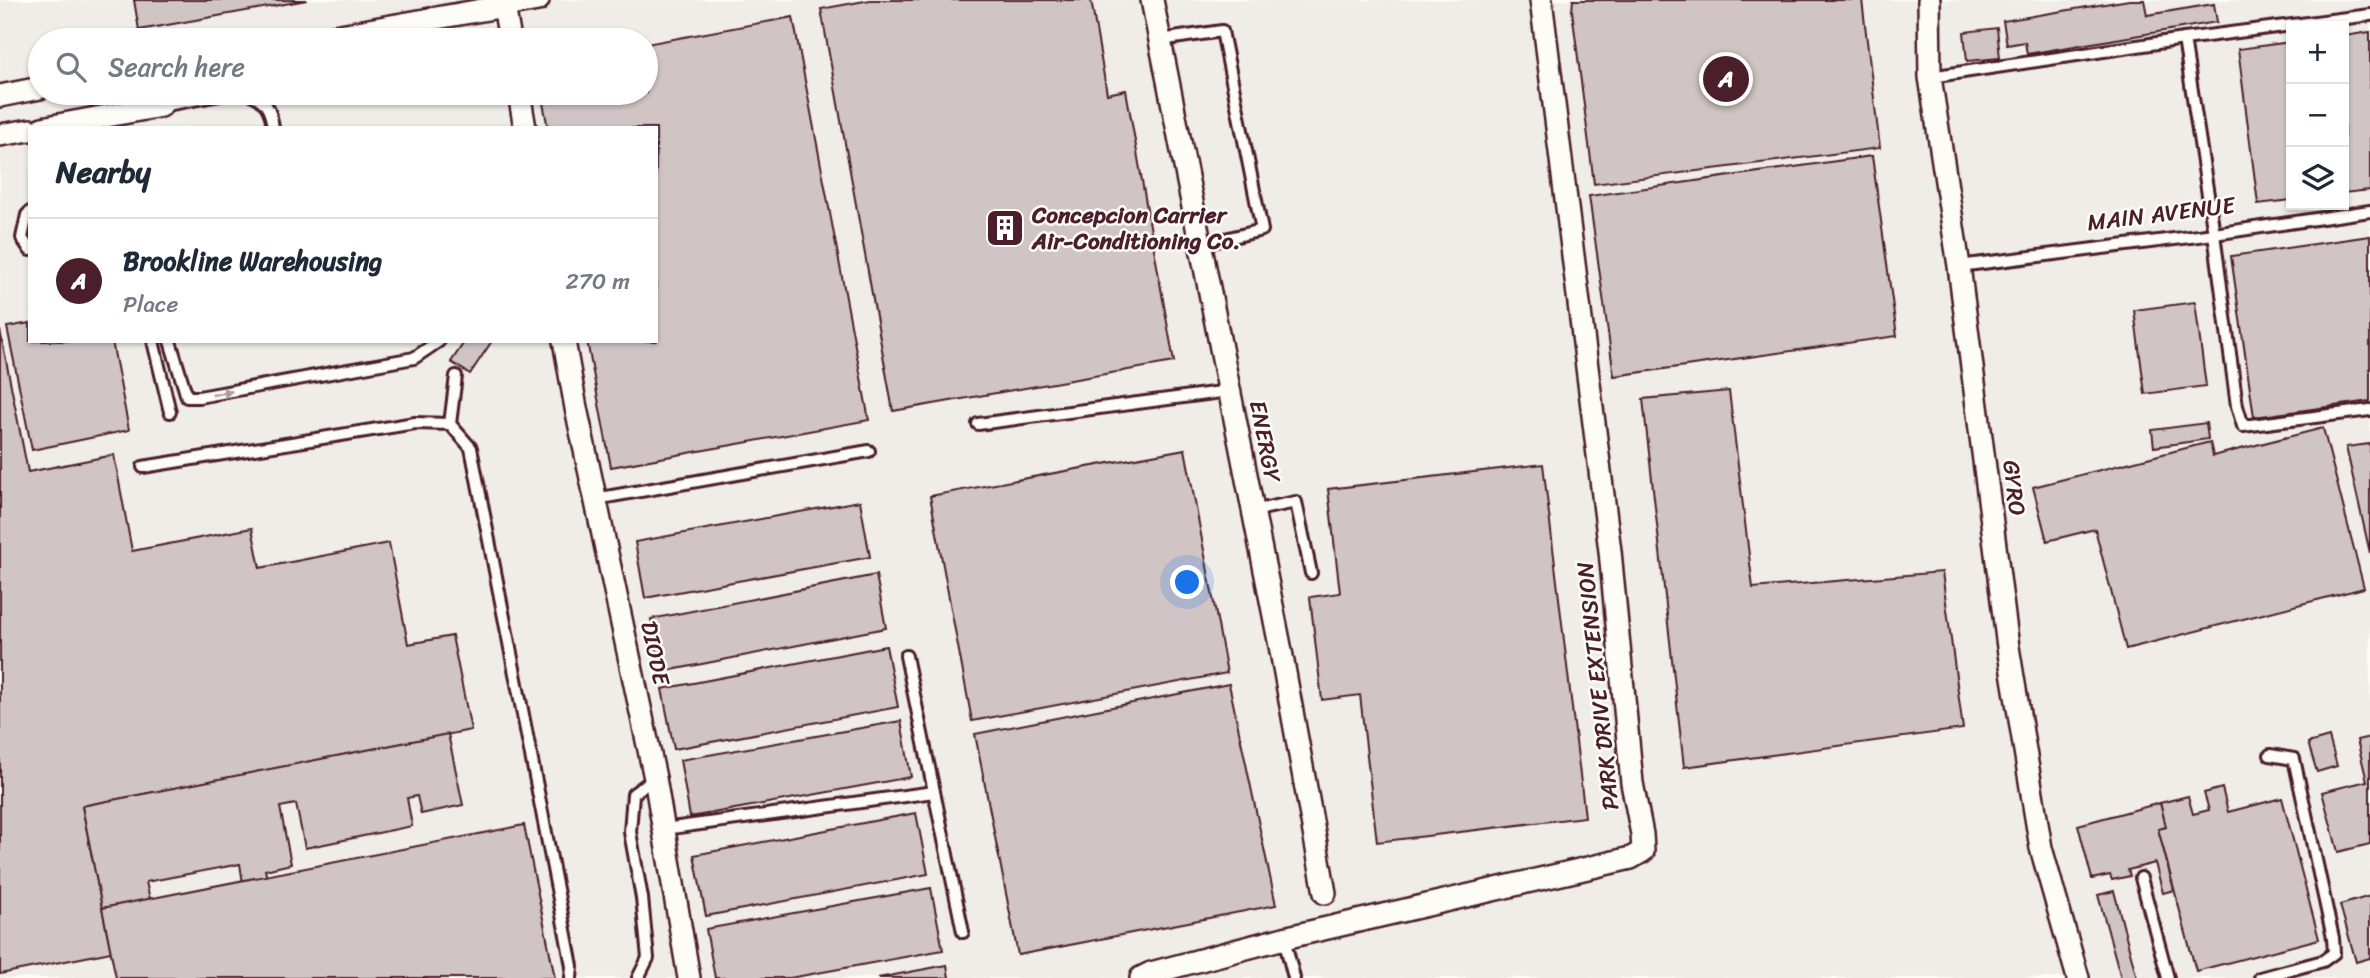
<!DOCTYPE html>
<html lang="en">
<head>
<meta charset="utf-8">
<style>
  body { margin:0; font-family:Sriracha,sans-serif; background:#f6f6f7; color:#1f2937 }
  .controls { position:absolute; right:21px; top:21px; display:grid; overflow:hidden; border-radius:0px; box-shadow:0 2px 5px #0004 }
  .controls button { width:63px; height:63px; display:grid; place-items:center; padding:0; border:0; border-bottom:2px solid #e0e1e3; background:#fff; color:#1f2937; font:35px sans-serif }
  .you { position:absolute; left:1188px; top:583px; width:24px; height:24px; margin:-18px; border:5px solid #fff; border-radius:50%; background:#1a73e8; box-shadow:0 0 0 10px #1a73e833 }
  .badge { display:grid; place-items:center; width:46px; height:46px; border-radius:50%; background:#4a1f2b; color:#fff; font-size:23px; font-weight:700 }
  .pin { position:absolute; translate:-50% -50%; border:4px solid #fff; box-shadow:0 2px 7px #0006 }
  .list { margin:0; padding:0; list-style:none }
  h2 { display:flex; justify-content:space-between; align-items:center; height:91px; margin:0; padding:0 28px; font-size:30px }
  h2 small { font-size:23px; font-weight:400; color:#747a83 }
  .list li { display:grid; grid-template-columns:46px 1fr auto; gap:21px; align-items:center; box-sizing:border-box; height:126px; padding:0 28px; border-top:2px solid #e0e1e3 }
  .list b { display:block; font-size:26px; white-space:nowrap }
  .list p { margin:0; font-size:23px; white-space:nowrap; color:#747a83 }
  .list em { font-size:23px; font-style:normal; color:#747a83 }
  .icon { flex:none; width:38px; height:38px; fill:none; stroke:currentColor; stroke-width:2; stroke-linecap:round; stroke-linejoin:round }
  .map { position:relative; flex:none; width:2370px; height:978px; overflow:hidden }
  .search { position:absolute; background:#fff; box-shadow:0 2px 5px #0004; left:28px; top:28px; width:630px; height:77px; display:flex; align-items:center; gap:18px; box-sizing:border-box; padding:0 24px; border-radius:38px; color:#747a83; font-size:26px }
  .panel { position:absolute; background:#fff; box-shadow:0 2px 5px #0004; left:28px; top:126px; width:630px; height:217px; border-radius:0px }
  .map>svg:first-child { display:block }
  .built { fill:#f0ece8; fill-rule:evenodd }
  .building { fill:#d0c5c4; stroke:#4a1f2b; stroke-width:2 }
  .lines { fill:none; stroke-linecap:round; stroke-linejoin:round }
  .lane-casing { stroke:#4a1f2b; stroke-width:16 }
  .street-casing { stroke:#4a1f2b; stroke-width:26 }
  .lane { stroke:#fdfcf7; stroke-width:10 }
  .street { stroke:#fdfcf7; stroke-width:21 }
  .oneway { fill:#ac999b }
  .labels { text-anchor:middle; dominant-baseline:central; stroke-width:5; stroke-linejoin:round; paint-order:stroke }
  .street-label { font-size:23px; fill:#4a1f2b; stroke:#fdfcf7 }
  .poi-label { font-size:23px; font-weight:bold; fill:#4a1f2b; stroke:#fdfcf7; text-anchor:start }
</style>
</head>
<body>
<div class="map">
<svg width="2370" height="978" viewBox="0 0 2370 978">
  <rect width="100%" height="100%" fill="#fdfcf7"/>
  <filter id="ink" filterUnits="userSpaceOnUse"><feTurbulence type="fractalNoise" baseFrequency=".0143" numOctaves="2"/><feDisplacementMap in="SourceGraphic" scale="14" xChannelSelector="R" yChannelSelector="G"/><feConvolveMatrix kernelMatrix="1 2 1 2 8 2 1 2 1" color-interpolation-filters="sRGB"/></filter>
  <g filter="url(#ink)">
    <path class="built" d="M 0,0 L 2370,0 L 2370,978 L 0,978 ZM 2291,26 L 2344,26 L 2344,205 L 2291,205 ZM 40,40 L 646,40 L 646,93 L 40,93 ZM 30,128 L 656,128 L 656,341 L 30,341 Z"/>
    <g class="building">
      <polygon points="134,0 307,0 139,30"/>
      <polygon points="870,0 1091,0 1107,94 1126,90 1174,362 893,411 821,9"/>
      <polygon points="1573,0 1862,0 1880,148 1594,184 1572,11"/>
      <polygon points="2129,0 2144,0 2147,15 2214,4 2217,22 2027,54 2025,42 2007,45 2003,21"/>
      <polygon points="793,17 869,420 611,467 587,341 656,341 656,128 548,128 541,93 646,93 646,44"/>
      <polygon points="1997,28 2000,58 1967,61 1964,32"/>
      <polygon points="2370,32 2370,190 2344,193 2344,36"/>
      <polygon points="2291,42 2291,200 2258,204 2238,49"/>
      <polygon points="1872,156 1897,336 1614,376 1589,196"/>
      <polygon points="2370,236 2370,401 2254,417 2231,256"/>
      <polygon points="2195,302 2206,386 2145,394 2134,310"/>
      <polygon points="30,323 30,341 112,341 129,430 32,450 7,327"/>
      <polygon points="0,330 28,472 114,455 132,551 252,528 260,568 389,543 408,644 452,636 471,730 82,806 111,952 0,974"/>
      <polygon points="465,341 492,341 470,374 451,362"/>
      <polygon points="1729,391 1753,588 1942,572 1963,729 1684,767 1643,399"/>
      <polygon points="2206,423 2208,439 2154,447 2152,430"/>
      <polygon points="2323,428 2364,588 2126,649 2095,529 2047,541 2033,487 2210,442 2213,456"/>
      <polygon points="2370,444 2370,553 2346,447"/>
      <polygon points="1185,449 1227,673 972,721 930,496"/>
      <polygon points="1543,464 1585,817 1377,842 1360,695 1322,700 1310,597 1340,593 1328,489"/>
      <polygon points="860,501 870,557 645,598 635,542"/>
      <polygon points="876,575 886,628 661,672 651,619"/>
      <polygon points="886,646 898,707 674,749 662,689"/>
      <polygon points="1229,684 1276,905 1018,955 975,734"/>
      <polygon points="901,721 911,777 690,817 680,760"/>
      <polygon points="448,734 463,805 421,814 417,796 407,798 412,826 305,848 296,804 280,807 291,864 265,870 267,878 243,883 240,864 146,882 150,899 102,908 82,806"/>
      <polygon points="2329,737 2337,766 2317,772 2308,743"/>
      <polygon points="2370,737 2370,844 2338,852 2322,792 2367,781 2357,740"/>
      <polygon points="2222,788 2228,812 2282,798 2319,939 2196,971 2158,829 2166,827 2160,803 2188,796 2193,814 2209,810 2204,793"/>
      <polygon points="2160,803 2166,827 2158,829 2174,890 2163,893 2155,863 2128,870 2130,876 2112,880 2110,875 2092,879 2078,825"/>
      <polygon points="916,813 928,874 706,916 694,855"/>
      <polygon points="524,825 555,978 116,978 102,908"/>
      <polygon points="931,888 943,950 790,978 715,978 706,929"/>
      <polygon points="2114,891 2137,978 2121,978 2098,895"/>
      <polygon points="2370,896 2370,958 2356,962 2340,905"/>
      <polygon points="947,965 949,978 878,978"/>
    </g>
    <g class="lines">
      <defs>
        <g id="lane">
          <polyline points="2184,39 2214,234 2237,406 2243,426 2370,410"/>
          <polyline points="1160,40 1222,31 1262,230 1200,245"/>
          <polyline points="1930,77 2184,39 2370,15"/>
          <path d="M 248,93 C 266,99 271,110 273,128"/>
          <polyline points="161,106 231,93"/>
          <polyline points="30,212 27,215 22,238 30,250"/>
          <polyline points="1959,266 2214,234 2370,211"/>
          <polyline points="153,341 170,412"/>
          <polyline points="170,341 187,397 199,397 414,358 439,341"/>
          <polyline points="450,424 456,376"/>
          <polyline points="978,424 1229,391"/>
          <polyline points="143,467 415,423 450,424 471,448 572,966 571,978"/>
          <polyline points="595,499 869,451"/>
          <polyline points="1252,511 1296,502 1311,573"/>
          <polyline points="906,656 963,932"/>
          <polyline points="664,829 934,792"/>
          <polyline points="2141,878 2168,978"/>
          <polyline points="1284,938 1294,978"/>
          <polyline points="638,978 648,958 642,898 630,832 633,794 655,778"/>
          <polyline points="2260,978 2323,961 2334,953 2333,938 2294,759 2270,755"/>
        </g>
        <g id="street">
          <polyline points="503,0 510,40"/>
          <polyline points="1152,0 1281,651 1325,893"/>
          <polyline points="1929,0 1930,77 1959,266 2008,647 2041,848 2078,978"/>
          <polyline points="312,40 538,0"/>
          <polyline points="519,93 525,128"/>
          <polyline points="0,96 40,88"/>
          <polyline points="42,128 161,106 156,93"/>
          <polyline points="0,135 30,130"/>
          <polyline points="564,341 576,408 655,778 689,978"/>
          <polyline points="1141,978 1151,973 1284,938 1631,858 1643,851 1642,834 1632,783 1610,551 1541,0"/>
        </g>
      </defs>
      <use href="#lane" class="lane-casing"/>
      <use href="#street" class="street-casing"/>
      <use href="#lane" class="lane"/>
      <use href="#street" class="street"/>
    </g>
    <defs><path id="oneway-solid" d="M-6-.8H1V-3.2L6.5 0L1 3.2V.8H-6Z" transform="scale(1.75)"/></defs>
    <use class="oneway" href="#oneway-solid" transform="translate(222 393) rotate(-10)"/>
  </g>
  <defs>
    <symbol id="building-square" viewBox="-11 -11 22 22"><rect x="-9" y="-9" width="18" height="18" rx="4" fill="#4a1f2b" stroke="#fdfcf7"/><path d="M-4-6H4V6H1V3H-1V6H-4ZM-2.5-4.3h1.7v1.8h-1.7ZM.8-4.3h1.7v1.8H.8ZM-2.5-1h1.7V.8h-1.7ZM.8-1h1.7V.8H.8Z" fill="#fff"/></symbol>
  </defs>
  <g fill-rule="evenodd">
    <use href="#building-square" x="983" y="206" width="44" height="44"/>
  </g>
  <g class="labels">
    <g class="street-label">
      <text transform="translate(2161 214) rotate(-7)">MAIN AVENUE</text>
      <text transform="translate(1265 441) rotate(79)">ENERGY</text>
      <text transform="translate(2014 488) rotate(83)">GYRO</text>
      <text transform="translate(655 653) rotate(78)">DIODE</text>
      <text transform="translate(1598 686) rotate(-96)">PARK DRIVE EXTENSION</text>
    </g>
    <g class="poi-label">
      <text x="1032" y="215">Concepcion Carrier<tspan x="1032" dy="26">Air-Conditioning Co.</tspan></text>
    </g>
  </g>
</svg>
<div class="controls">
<button>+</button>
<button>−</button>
<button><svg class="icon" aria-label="layers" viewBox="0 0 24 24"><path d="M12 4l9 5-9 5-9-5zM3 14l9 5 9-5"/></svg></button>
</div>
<div class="you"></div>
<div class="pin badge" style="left:1726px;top:79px">A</div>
<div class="search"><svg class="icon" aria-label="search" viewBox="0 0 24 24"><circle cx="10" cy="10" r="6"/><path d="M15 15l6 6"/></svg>Search here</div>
<section class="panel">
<h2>Nearby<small></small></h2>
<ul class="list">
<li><span class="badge">A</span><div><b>Brookline Warehousing</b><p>Place</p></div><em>270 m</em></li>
</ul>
</section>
</div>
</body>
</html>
